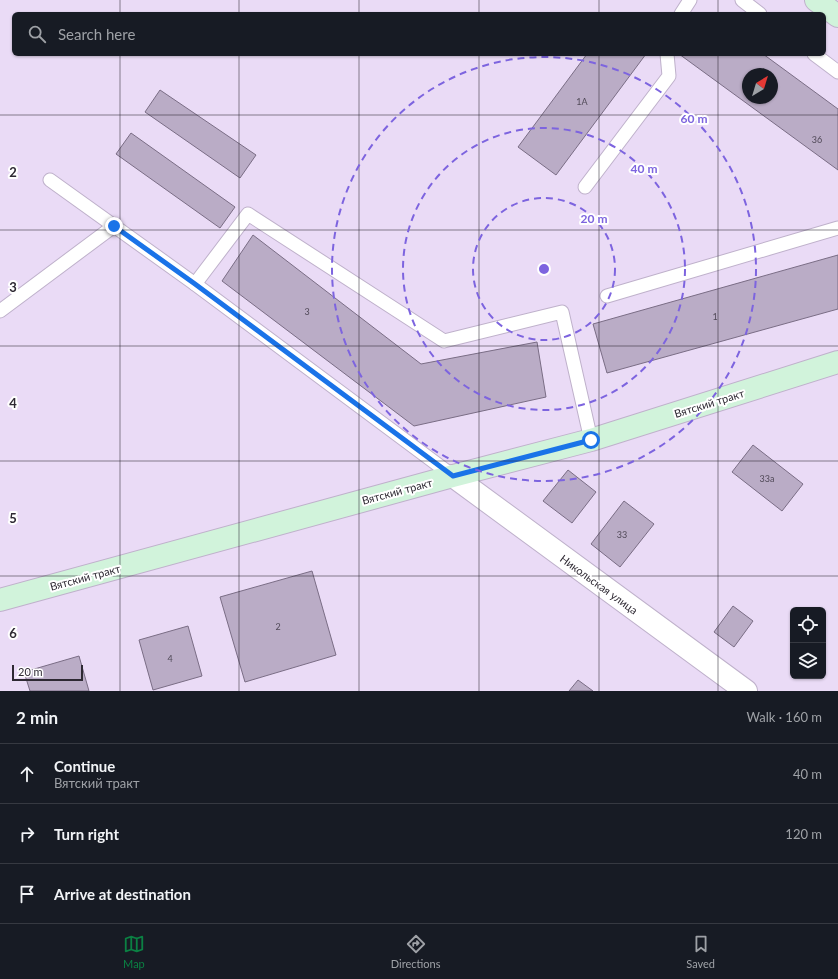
<!DOCTYPE html>
<html lang="en">
<head>
<meta charset="utf-8">
<style>
  body { margin:0; font-family:Lato,sans-serif; background:#242831; color:#f1f3f6 }
  .controls { position:absolute; right:12px; bottom:12px; display:grid; overflow:hidden; border-radius:6px; box-shadow:0 1px 3px #0004 }
  .controls button { width:36px; height:36px; display:grid; place-items:center; padding:0; border:0; border-bottom:1px solid #363941; background:#171b24; color:#f1f3f6; font:20px sans-serif }
  .compass { position:absolute; left:742px; top:68px; width:36px; height:36px; border-radius:50%; background:#171b24; box-shadow:0 1px 3px #0004; rotate:38deg }
  .scale { position:absolute; left:12px; bottom:10px; width:71px; box-sizing:border-box; padding-left:4px; border:2px solid #2e2933; border-top:0; font-size:11px; line-height:14px; white-space:nowrap; color:#2e2933; -webkit-text-stroke:3px #fff; paint-order:stroke }
  .stop { position:absolute; width:12px; height:12px; margin:-9px; border:3px solid #1a73e8; border-radius:50%; background:#fff }
  .stop.end { background:#1a73e8; border-color:#fff; box-shadow:0 1px 4px #0008 }
  .list { margin:0; padding:0; list-style:none }
  h2 { display:flex; justify-content:space-between; align-items:center; height:52px; margin:0; padding:0 16px; font-size:17px }
  h2 small { font-size:13px; font-weight:400; color:#9ea1a6 }
  .list li { display:grid; grid-template-columns:26px 1fr auto; gap:12px; align-items:center; box-sizing:border-box; height:60px; padding:0 16px; border-top:1px solid #363941 }
  .list b { display:block; font-size:15px; white-space:nowrap }
  .list p { margin:0; font-size:13px; white-space:nowrap; color:#9ea1a6 }
  .list em { font-size:13px; font-style:normal; color:#9ea1a6 }
  .icon { flex:none; width:22px; height:22px; fill:none; stroke:currentColor; stroke-width:2; stroke-linecap:round; stroke-linejoin:round }
  .map { position:relative; flex:none; width:838px; height:691px; overflow:hidden }
  .search { position:absolute; background:#171b24; box-shadow:0 1px 3px #0004; left:12px; right:12px; top:12px; height:44px; display:flex; align-items:center; gap:10px; box-sizing:border-box; padding:0 14px; border-radius:6px; color:#9ea1a6; font-size:15px }
  .sheet { height:232px; background:#171b24 }
  nav { display:flex; justify-content:space-around; align-items:center; box-sizing:border-box; height:56px; border-top:1px solid #363941; background:#171b24; font-size:11px; color:#9ea1a6 }
  nav a { display:grid; justify-items:center; gap:2px }
  nav .on { color:#0b8043 }
  .map>svg:first-child { display:block }
  .building { fill:#baacc6; stroke:#7a6d85; fill-rule:evenodd }
  .lines { fill:none; stroke-linecap:round; stroke-linejoin:round }
  .lane-casing { stroke:#bfb1cb; stroke-width:15 }
  .street-casing { stroke:#bfb1cb; stroke-width:24 }
  .secondary-casing { stroke:#bfb1cb; stroke-width:24 }
  .lane { stroke:#fff; stroke-width:13 }
  .street { stroke:#fff; stroke-width:22 }
  .secondary { stroke:#d1f3db; stroke-width:22 }
  .route { stroke:#1a73e8; stroke-width:5 }
  .grid { fill:none; stroke:#2e2933; stroke-width:1; stroke-opacity:0.55 }
  .ring { fill:none; stroke:#7d64df; stroke-width:2; stroke-dasharray:7 5 }
  .labels { text-anchor:middle; dominant-baseline:central; stroke-width:4; stroke-linejoin:round; paint-order:stroke }
  .number-label { font-size:9px; fill:#514a58 }
  .street-label { font-size:11px; fill:#2e2933; stroke:#fff }
  .grid-label { font-size:13px; text-anchor:middle; font-weight:bold; fill:#2e2933; stroke:#fff; stroke-width:4; stroke-linejoin:round; paint-order:stroke }
  .centre { fill:#7d64df; stroke:#fff; stroke-width:2 }
  .ring-label { font-size:12px; text-anchor:middle; font-weight:bold; fill:#7d64df; stroke:#fff; stroke-width:4; stroke-linejoin:round; paint-order:stroke }
</style>
</head>
<body>
<div class="map">
<svg width="838" height="691" viewBox="0 0 838 691">
  <rect width="100%" height="100%" fill="#eadbf6"/>
  <g class="building">
    <polygon points="587,54 646,54 556,175 518,147"/>
    <path d="M 679,54 L 763,54 L 838,109 L 838,170 ZM 748,74 L 772,74 L 772,98 L 748,98 Z"/>
    <polygon points="160,90 256,155 240,178 145,112"/>
    <polygon points="131,133 235,207 220,228 116,154"/>
    <polygon points="253,235 421,364 537,342 546,397 414,426 222,281"/>
    <polygon points="838,255 838,309 607,373 593,324"/>
    <polygon points="753,445 803,484 782,511 732,472"/>
    <polygon points="568,470 596,492 572,523 543,501"/>
    <polygon points="624,501 654,524 620,567 591,544"/>
    <polygon points="312,571 336,655 245,682 220,597"/>
    <polygon points="733,606 753,621 734,647 714,632"/>
    <polygon points="188,626 202,676 153,690 139,640"/>
    <polygon points="79,656 89,691 30,691 24,672"/>
    <polygon points="578,680 593,691 569,691"/>
  </g>
  <g class="lines">
    <defs>
      <g id="lane">
        <polyline points="742,0 760,14"/>
        <polyline points="681,14 690,0"/>
        <polyline points="814,54 838,72"/>
        <polyline points="50,180 195,284"/>
        <polyline points="585,187 669,76 667,54"/>
        <polyline points="607,296 838,228"/>
        <polyline points="0,311 114,226"/>
        <polyline points="453,476 195,284 248,214 444,341 562,312 591,440"/>
      </g>
      <polyline id="street" points="453,476 746,691"/>
      <g id="secondary">
        <polyline points="816,0 838,16"/>
        <polyline points="0,600 453,476 591,440 838,362"/>
      </g>
    </defs>
    <use href="#lane" class="lane-casing"/>
    <use href="#street" class="street-casing"/>
    <use href="#secondary" class="secondary-casing"/>
    <use href="#lane" class="lane"/>
    <use href="#street" class="street"/>
    <use href="#secondary" class="secondary"/>
  </g>
  <g class="lines">
    <polyline class="route" points="114,226 195,284 453,476 591,440"/>
  </g>
  <path class="grid" d="M 120,0 L 120,14M 239,0 L 239,14M 359,0 L 359,14M 479,0 L 479,14M 599,0 L 599,14M 718,0 L 718,14M 120,54 L 120,691M 239,54 L 239,691M 359,54 L 359,691M 479,54 L 479,691M 599,54 L 599,691M 718,54 L 718,691M 0,115 L 838,115M 0,230 L 838,230M 0,346 L 838,346M 0,461 L 838,461M 0,576 L 838,576"/>
  <g class="ring">
    <circle cx="544" cy="269" r="71"/>
    <circle cx="544" cy="269" r="141"/>
    <circle cx="544" cy="269" r="212"/>
  </g>
  <g class="labels">
    <g class="number-label">
      <text x="582" y="101">1А</text>
      <text x="817" y="139">36</text>
      <text x="307" y="311">3</text>
      <text x="715" y="316">1</text>
      <text x="767" y="478">33а</text>
      <text x="622" y="534">33</text>
      <text x="278" y="626">2</text>
      <text x="170" y="658">4</text>
    </g>
    <g class="street-label">
      <text transform="translate(709 403) rotate(-17)">Вятский тракт</text>
      <text transform="translate(397 491) rotate(-15)">Вятский тракт</text>
      <text transform="translate(85 577) rotate(-15)">Вятский тракт</text>
      <text transform="translate(599 584) rotate(36)">Никольская улица</text>
    </g>
  </g>
  <g class="grid-label">
    <text x="13" y="177">2</text>
    <text x="13" y="292">3</text>
    <text x="13" y="408">4</text>
    <text x="13" y="523">5</text>
    <text x="13" y="638">6</text>
  </g>
  <circle cx="544" cy="269" r="6" class="centre"/>
  <g class="ring-label">
    <text x="694" y="123">60 m</text>
    <text x="644" y="173">40 m</text>
    <text x="594" y="223">20 m</text>
  </g>
</svg>
<div class="controls">
<button><svg class="icon" aria-label="locate" viewBox="0 0 24 24"><circle cx="12" cy="12" r="6"/><path d="M12 2v4M12 18v4M2 12h4M18 12h4"/></svg></button>
<button><svg class="icon" aria-label="layers" viewBox="0 0 24 24"><path d="M12 4l9 5-9 5-9-5zM3 14l9 5 9-5"/></svg></button>
</div>
<svg class="compass" viewBox="-18 -18 36 36"><path d="M0-13l5 13h-10z" fill="#e53935"/><path d="M0 13l5-13h-10z" fill="#9ea1a6"/></svg>
<div class="scale">20 m</div>
<div class="stop" style="left:591px;top:440px"></div>
<div class="stop end" style="left:114px;top:226px"></div>
<div class="search"><svg class="icon" aria-label="search" viewBox="0 0 24 24"><circle cx="10" cy="10" r="6"/><path d="M15 15l6 6"/></svg>Search here</div>
</div>
<section class="sheet">
<h2>2 min<small>Walk · 160 m</small></h2>
<ul class="list">
<li><svg class="icon" aria-label="ahead" viewBox="0 0 24 24"><path d="M12 20V5M6 11l6-6 6 6"/></svg><div><b>Continue</b><p>Вятский тракт</p></div><em>40 m</em></li>
<li><svg class="icon" aria-label="right" viewBox="0 0 24 24"><path d="M7 20v-9h11M14 6l5 5-5 5"/></svg><div><b>Turn right</b></div><em>120 m</em></li>
<li><svg class="icon" aria-label="arrive" viewBox="0 0 24 24"><path d="M6 21V4h12l-3 4 3 4H6"/></svg><div><b>Arrive at destination</b></div></li>
</ul>
</section>
<nav>
<a class="on"><svg class="icon" aria-label="map" viewBox="0 0 24 24"><path d="M3 6l6-2 6 2 6-2v14l-6 2-6-2-6 2zM9 4v14M15 6v14"/></svg>Map</a>
<a><svg class="icon" aria-label="directions" viewBox="0 0 24 24"><path d="M12 3l9 9-9 9-9-9zM9 14v-3h6M13 9l2 2-2 2"/></svg>Directions</a>
<a><svg class="icon" aria-label="saved" viewBox="0 0 24 24"><path d="M7 4h10v16l-5-4-5 4z"/></svg>Saved</a>
</nav>
</body>
</html>
